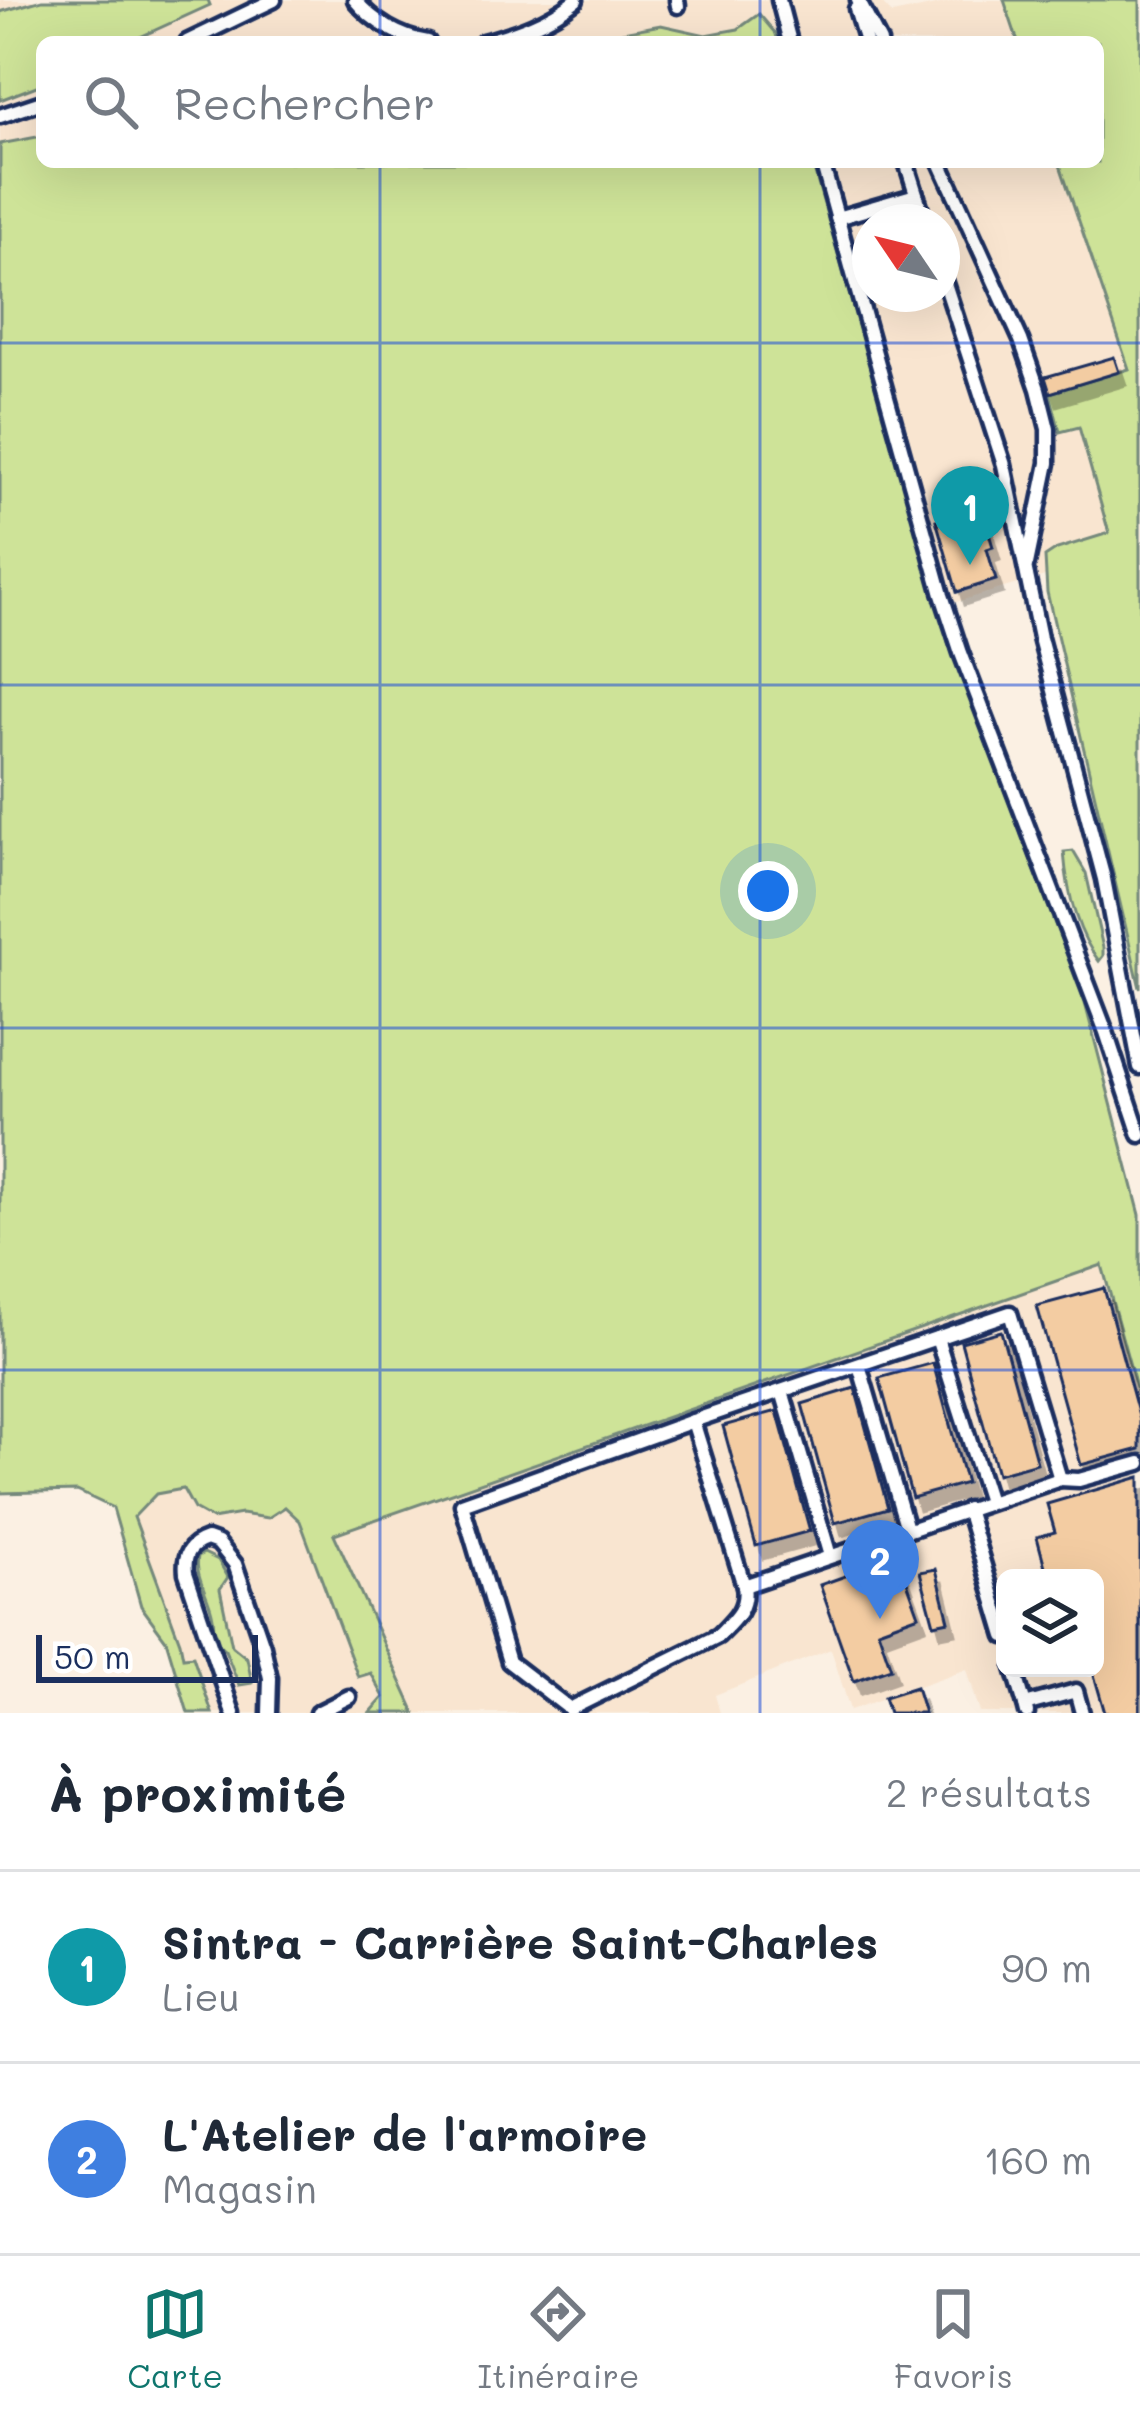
<!DOCTYPE html>
<html lang="fr">
<head>
<meta charset="utf-8">
<style>
  body { margin:0; font-family:Mali,sans-serif; background:#f2f2f3; color:#1f2937 }
  .controls { position:absolute; right:36px; bottom:36px; display:grid; overflow:hidden; border-radius:18px; box-shadow:0 12px 48px #0002 }
  .controls button { width:108px; height:108px; display:grid; place-items:center; padding:0; border:0; border-bottom:3px solid #e0e1e3; background:#fff; color:#1f2937; font:60px sans-serif }
  .compass { position:absolute; left:852px; top:204px; width:108px; height:108px; border-radius:50%; background:#fff; box-shadow:0 12px 48px #0002; rotate:305deg }
  .scale { position:absolute; left:36px; bottom:30px; width:222px; box-sizing:border-box; padding-left:12px; border:6px solid #1b2f5e; border-top:0; font-size:33px; line-height:42px; white-space:nowrap; color:#1b2f5e; -webkit-text-stroke:9px #fff; paint-order:stroke }
  .you { position:absolute; left:768px; top:891px; width:42px; height:42px; margin:-30px; border:9px solid #fff; border-radius:50%; background:#1a73e8; box-shadow:0 0 0 18px #1a73e833 }
  .badge { display:grid; place-items:center; width:78px; height:78px; border-radius:50%; background:#0f766e; color:#fff; font-size:39px; font-weight:700 }
  .pin { position:absolute; translate:-50% -99px; filter:drop-shadow(0 3px 6px #0008) }
  .pin::after { content:''; position:absolute; top:63px; width:42px; height:36px; background:inherit; clip-path:polygon(0 0,100% 0,50% 100%) }
  .list { margin:0; padding:0; list-style:none }
  h2 { display:flex; justify-content:space-between; align-items:center; height:156px; margin:0; padding:0 48px; font-size:51px }
  h2 small { font-size:39px; font-weight:400; color:#747a83 }
  .list li { display:grid; grid-template-columns:78px 1fr auto; gap:36px; align-items:center; box-sizing:border-box; height:192px; padding:0 48px; border-top:3px solid #e0e1e3 }
  .list b { display:block; font-size:45px; white-space:nowrap }
  .list p { margin:0; font-size:39px; white-space:nowrap; color:#747a83 }
  .list em { font-size:39px; font-style:normal; color:#747a83 }
  .icon { flex:none; width:66px; height:66px; fill:none; stroke:currentColor; stroke-width:2; stroke-linecap:round; stroke-linejoin:round }
  .map { position:relative; flex:none; width:1140px; height:1713px; overflow:hidden }
  .search { position:absolute; background:#fff; box-shadow:0 12px 48px #0002; left:36px; right:36px; top:36px; height:132px; display:flex; align-items:center; gap:30px; box-sizing:border-box; padding:0 42px; border-radius:18px; color:#747a83; font-size:45px }
  .sheet { height:540px; background:#fff }
  nav { display:flex; justify-content:space-around; align-items:center; box-sizing:border-box; height:168px; border-top:3px solid #e0e1e3; background:#fff; font-size:33px; color:#747a83 }
  nav a { display:grid; justify-items:center; gap:6px }
  nav .on { color:#0f766e }
  .map>svg:first-child { display:block }
  .built { fill:#f9e5d0; fill-rule:evenodd }
  .green { fill:#cee398; stroke:#74897b; stroke-width:3 }
  .building { fill:#f3cca2; stroke:#1b2f5e; stroke-width:3; filter:url(#shadow) }
  .lines { fill:none; stroke-linecap:round; stroke-linejoin:round }
  .service-casing { stroke:#1b2f5e; stroke-width:21 }
  .service { stroke:#fff; stroke-width:12 }
  .grid { fill:none; stroke:#1d4ed8; stroke-width:3; stroke-opacity:0.55 }
</style>
</head>
<body>
<div class="map">
<svg width="1140" height="1713" viewBox="0 0 1140 1713">
  <defs>
    <filter id="shadow"><feDropShadow dx="7" dy="13" stdDeviation="0" flood-color="#0004"/></filter>
  </defs>
  <rect width="100%" height="100%" fill="#fbf0e3"/>
  <filter id="ink" filterUnits="userSpaceOnUse"><feTurbulence type="fractalNoise" baseFrequency=".00833" numOctaves="2"/><feDisplacementMap in="SourceGraphic" scale="24" xChannelSelector="R" yChannelSelector="G"/><feConvolveMatrix kernelMatrix="1 2 1 2 8 2 1 2 1" color-interpolation-filters="sRGB"/></filter>
  <g filter="url(#ink)">
    <g class="built">
      <polygon points="0,0 879,0 892,14 960,0 1004,0 1018,42 778,42 776,34 759,15 738,29 706,35 661,25 623,32 617,42 42,42 42,162 0,175"/>
      <path d="M 812,162 L 1059,162 L 1140,401 L 1140,548 L 939,607 ZM 870,222 L 942,222 L 942,294 L 870,294 Z"/>
      <path d="M 1103,1265 L 1140,1402 L 1140,1713 L 980,1713 L 967,1669 L 850,1710 L 831,1649 L 715,1695 L 720,1713 L 415,1713 L 333,1535 ZM 1005,1578 L 1095,1578 L 1095,1668 L 1005,1668 Z"/>
      <polygon points="264,1487 300,1520 357,1676 371,1672 384,1697 370,1713 188,1713 134,1517 156,1494 183,1489"/>
    </g>
    <g class="green">
      <polygon points="42,0 208,0 210,5 129,42 42,42 42,84 0,100 0,12"/>
      <polygon points="1004,0 1140,0 1140,988 1047,592 1045,557 1057,549 1109,533 1079,427 1060,432 1050,393 1129,369 1059,162 1098,162 1098,42 1018,42"/>
      <polygon points="759,14 776,34 778,42 617,42 622,32 661,25 706,35 738,29"/>
      <polygon points="42,136 42,162 812,162 948,642 1085,1003 1140,1215 1140,1402 1102,1265 334,1534 415,1713 370,1713 384,1697 371,1673 358,1677 300,1521 285,1507 268,1518 241,1514 212,1519 194,1509 183,1489 156,1494 134,1517 180,1642 183,1657 193,1656 212,1713 188,1713 166,1640 141,1606 113,1508 77,1491 0,1493 0,144"/>
      <path d="M 1073,851 L 1086,873 L 1103,948 L 1103,956 L 1099,961 C 1075,931 1067,889 1064,852 Z"/>
      <path d="M 204,1553 L 218,1560 L 228,1577 L 220,1589 L 232,1646 L 247,1658 L 252,1683 L 239,1685 L 225,1650 L 217,1643 L 213,1634 C 218,1605 193,1581 198,1556 Z"/>
    </g>
    <g class="building">
      <polygon points="1114,357 1119,372 1050,393 1045,377"/>
      <polygon points="981,506 993,547 987,549 996,580 957,592 936,520"/>
      <polygon points="1104,1288 1140,1420 1140,1449 1081,1465 1037,1306"/>
      <polygon points="1001,1331 1037,1463 997,1474 961,1342"/>
      <polygon points="933,1363 966,1483 912,1498 879,1378"/>
      <polygon points="855,1388 888,1508 835,1523 802,1404"/>
      <polygon points="777,1411 810,1531 756,1546 723,1426"/>
      <polygon points="1140,1477 1140,1713 1105,1713 1092,1668 1095,1668 1095,1578 1048,1578 1037,1537 1055,1532 1047,1504"/>
      <polygon points="898,1557 919,1615 878,1630 891,1668 854,1681 820,1585"/>
      <polygon points="936,1569 949,1621 934,1624 920,1572"/>
      <polygon points="916,1687 924,1713 889,1713 884,1697"/>
    </g>
    <g class="lines">
      <defs>
        <g id="service">
          <path d="M 355,0 C 373,22 401,38 428,42"/>
          <polyline points="677,0 678,6"/>
          <polyline points="779,0 790,42"/>
          <polyline points="858,0 880,42"/>
          <polyline points="856,9 866,42"/>
          <polyline points="187,42 274,0"/>
          <path d="M 483,42 C 517,33 548,22 576,0"/>
          <polyline points="0,116 42,102"/>
          <polyline points="822,162 942,595 961,653 1106,1032 1140,1135"/>
          <polyline points="906,162 925,222"/>
          <polyline points="940,162 1021,340 1038,389 1048,429 1048,463 1027,564"/>
          <polyline points="837,218 916,195"/>
          <polyline points="942,274 1004,465 1040,638 1104,879 1140,1067"/>
          <polygon points="1010,1313 1060,1479 744,1586 693,1421"/>
          <polyline points="937,1338 989,1502"/>
          <polyline points="859,1365 907,1529"/>
          <polyline points="782,1391 830,1556"/>
          <path d="M 693,1421 L 462,1504 L 509,1662 L 570,1709 L 718,1636 C 733,1621 748,1609 744,1586"/>
          <polyline points="1060,1479 1079,1480 1140,1463"/>
          <polyline points="967,1509 1005,1636"/>
          <polyline points="1014,1668 1025,1705"/>
          <path d="M 233,1713 L 186,1573 C 184,1555 189,1545 207,1539 L 218,1543 L 235,1564 L 263,1646 L 270,1678 L 269,1713"/>
          <polyline points="317,1713 349,1697"/>
          <polyline points="1027,1713 1025,1705 1076,1691 1082,1713"/>
        </g>
      </defs>
      <use href="#service" class="service-casing"/>
      <use href="#service" class="service"/>
    </g>
  </g>
  <path class="grid" d="M 380,0 L 380,42M 760,0 L 760,42M 380,162 L 380,1713M 760,162 L 760,1713M 0,343 L 1140,343M 0,685 L 1140,685M 0,1028 L 1140,1028M 0,1370 L 1140,1370"/>
</svg>
<div class="controls">
<button><svg class="icon" aria-label="layers" viewBox="0 0 24 24"><path d="M12 4l9 5-9 5-9-5zM3 14l9 5 9-5"/></svg></button>
</div>
<svg class="compass" viewBox="-18 -18 36 36"><path d="M0-13l5 13h-10z" fill="#e53935"/><path d="M0 13l5-13h-10z" fill="#747a83"/></svg>
<div class="scale">50 m</div>
<div class="you"></div>
<div class="pin badge" style="left:970px;top:565px;background:#0f9aa8">1</div>
<div class="pin badge" style="left:880px;top:1619px;background:#3f7fe0">2</div>
<div class="search"><svg class="icon" aria-label="search" viewBox="0 0 24 24"><circle cx="10" cy="10" r="6"/><path d="M15 15l6 6"/></svg>Rechercher</div>
</div>
<section class="sheet">
<h2>À proximité<small>2 résultats</small></h2>
<ul class="list">
<li><span class="badge" style="background:#0f9aa8">1</span><div><b>Sintra - Carrière Saint-Charles</b><p>Lieu</p></div><em>90 m</em></li>
<li><span class="badge" style="background:#3f7fe0">2</span><div><b>L'Atelier de l'armoire</b><p>Magasin</p></div><em>160 m</em></li>
</ul>
</section>
<nav>
<a class="on"><svg class="icon" aria-label="map" viewBox="0 0 24 24"><path d="M3 6l6-2 6 2 6-2v14l-6 2-6-2-6 2zM9 4v14M15 6v14"/></svg>Carte</a>
<a><svg class="icon" aria-label="directions" viewBox="0 0 24 24"><path d="M12 3l9 9-9 9-9-9zM9 14v-3h6M13 9l2 2-2 2"/></svg>Itinéraire</a>
<a><svg class="icon" aria-label="saved" viewBox="0 0 24 24"><path d="M7 4h10v16l-5-4-5 4z"/></svg>Favoris</a>
</nav>
</body>
</html>
